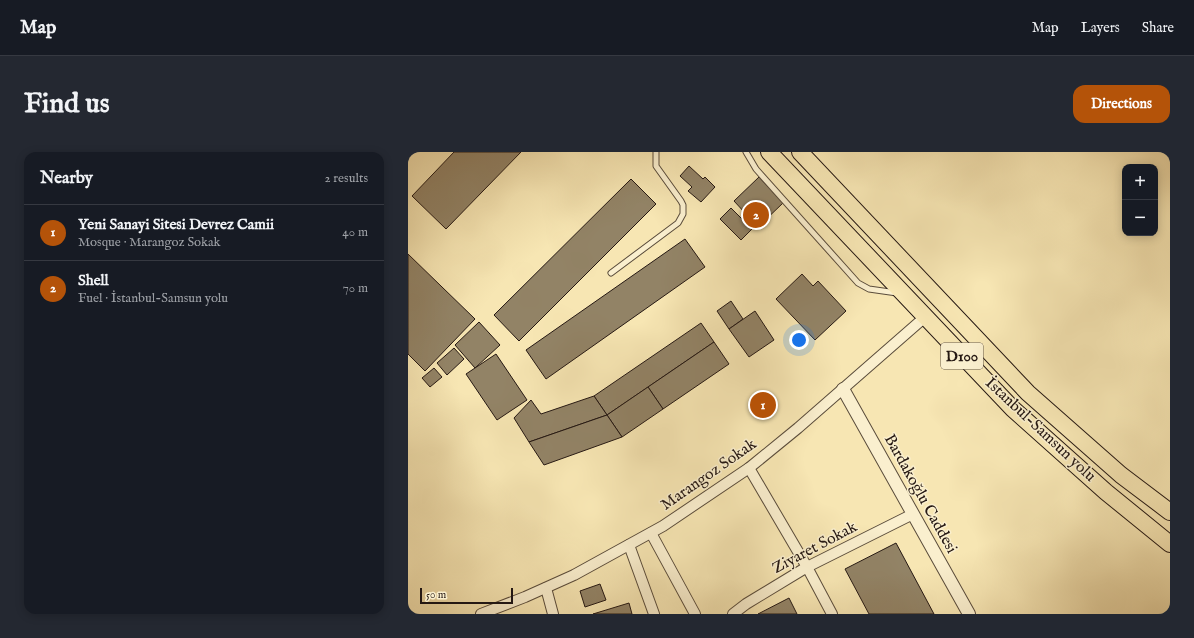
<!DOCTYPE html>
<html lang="en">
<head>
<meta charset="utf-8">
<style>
  body { margin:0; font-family:"IM FELL English",serif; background:#242831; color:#f1f3f6 }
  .controls { position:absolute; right:12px; top:12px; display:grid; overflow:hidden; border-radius:8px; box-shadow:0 2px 10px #0003 }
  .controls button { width:36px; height:36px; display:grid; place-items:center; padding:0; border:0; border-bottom:1px solid #363941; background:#171b24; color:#f1f3f6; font:20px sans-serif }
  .scale { position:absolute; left:12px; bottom:10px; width:93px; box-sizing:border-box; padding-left:4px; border:2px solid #251813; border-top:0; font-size:11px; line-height:14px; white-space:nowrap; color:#251813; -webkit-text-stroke:3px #faefce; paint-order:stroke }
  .you { position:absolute; left:391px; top:188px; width:14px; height:14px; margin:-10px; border:3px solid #fff; border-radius:50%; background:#1a73e8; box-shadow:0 0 0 6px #1a73e833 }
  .badge { display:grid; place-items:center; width:26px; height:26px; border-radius:50%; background:#b45309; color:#fff; font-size:13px; font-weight:700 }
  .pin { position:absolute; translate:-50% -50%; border:2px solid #fff; box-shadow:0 1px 4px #0006 }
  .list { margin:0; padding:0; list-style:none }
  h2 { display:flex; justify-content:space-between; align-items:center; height:52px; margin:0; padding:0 16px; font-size:17px }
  h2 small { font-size:13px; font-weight:400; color:#9ea1a6 }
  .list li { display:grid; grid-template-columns:26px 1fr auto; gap:12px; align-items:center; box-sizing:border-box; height:56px; padding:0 16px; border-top:1px solid #363941 }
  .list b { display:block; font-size:15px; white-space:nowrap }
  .list p { margin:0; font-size:13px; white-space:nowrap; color:#9ea1a6 }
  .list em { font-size:13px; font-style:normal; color:#9ea1a6 }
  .map { position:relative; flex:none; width:762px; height:462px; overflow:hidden; border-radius:12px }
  header { display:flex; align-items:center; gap:24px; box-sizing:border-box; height:56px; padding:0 20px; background:#171b24; border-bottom:1px solid #363941 }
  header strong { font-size:19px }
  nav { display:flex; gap:22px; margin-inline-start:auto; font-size:14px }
  .intro { display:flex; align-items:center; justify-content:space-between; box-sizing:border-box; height:96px; padding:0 24px }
  h1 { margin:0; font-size:28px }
  .button { padding:10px 18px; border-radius:12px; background:#b45309; color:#fff; font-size:14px; font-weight:700 }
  main { display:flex; gap:24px; padding:0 24px }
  aside { flex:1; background:#171b24; border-radius:12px; box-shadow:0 2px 10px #0003 }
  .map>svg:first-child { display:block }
  .building { fill:#928366; stroke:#251813 }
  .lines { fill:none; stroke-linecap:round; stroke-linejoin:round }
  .service-casing { stroke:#5a4c3b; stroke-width:7 }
  .minor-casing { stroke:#5a4c3b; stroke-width:12 }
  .tertiary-casing { stroke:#5a4c3b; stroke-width:14 }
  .trunk-casing { stroke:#251813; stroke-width:18 }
  .service { stroke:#faefce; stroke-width:5 }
  .minor { stroke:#faefce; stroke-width:10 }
  .tertiary { stroke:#faefce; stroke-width:12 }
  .trunk { stroke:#f7e6b3; stroke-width:16 }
  .labels { text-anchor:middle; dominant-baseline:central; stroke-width:3; stroke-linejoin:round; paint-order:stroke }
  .shield { fill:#faefce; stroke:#65584b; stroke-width:1 }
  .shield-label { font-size:15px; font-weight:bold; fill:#251813 }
  .street-label { font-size:16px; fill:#251813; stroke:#faefce }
</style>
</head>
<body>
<header>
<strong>Map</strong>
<nav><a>Map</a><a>Layers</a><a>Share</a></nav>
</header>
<div class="intro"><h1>Find us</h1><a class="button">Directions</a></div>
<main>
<aside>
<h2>Nearby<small>2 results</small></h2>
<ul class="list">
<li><span class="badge">1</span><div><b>Yeni Sanayi Sitesi Devrez Camii</b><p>Mosque · Marangoz Sokak</p></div><em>40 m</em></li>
<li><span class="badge">2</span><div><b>Shell</b><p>Fuel · İstanbul-Samsun yolu</p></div><em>70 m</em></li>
</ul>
</aside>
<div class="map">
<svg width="762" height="462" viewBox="0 0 762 462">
  <rect width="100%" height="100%" fill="#f7e6b3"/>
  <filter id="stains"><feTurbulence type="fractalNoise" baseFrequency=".005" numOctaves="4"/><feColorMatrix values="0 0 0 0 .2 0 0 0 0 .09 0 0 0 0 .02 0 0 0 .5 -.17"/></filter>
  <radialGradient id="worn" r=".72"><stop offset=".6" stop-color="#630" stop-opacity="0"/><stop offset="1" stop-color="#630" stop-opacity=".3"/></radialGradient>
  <g class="building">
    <polygon points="46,0 113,0 38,77 4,44"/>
    <polygon points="281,14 295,27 297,25 307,35 293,50 280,39 284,35 272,24"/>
    <polygon points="351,25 375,51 350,75 326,49"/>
    <polygon points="223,27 248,52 111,189 86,163"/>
    <polygon points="323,56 344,77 333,88 312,67"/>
    <polygon points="277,87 297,115 138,227 118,198"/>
    <polygon points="0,102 67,167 17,219 0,202"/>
    <polygon points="394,122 405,134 410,129 438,159 407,188 368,147"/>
    <polygon points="323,149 335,167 321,177 309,159"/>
    <polygon points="347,159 366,188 341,205 321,177"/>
    <polygon points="71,170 92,193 67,216 47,193"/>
    <polygon points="293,171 306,190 199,263 186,244"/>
    <polygon points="306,190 321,212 255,257 240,235"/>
    <polygon points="46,196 56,207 39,223 29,211"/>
    <polygon points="88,202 119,248 89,268 58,222"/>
    <polygon points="26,216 34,225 22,235 14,226"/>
    <polygon points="240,235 255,257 214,285 199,263"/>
    <polygon points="357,240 369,253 354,267 342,254"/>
    <polygon points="186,244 199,263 121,290 106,266 123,248 133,262"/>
    <polygon points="199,263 214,285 136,313 121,290"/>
    <polygon points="488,391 526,462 461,462 437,417"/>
    <polygon points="192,432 198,448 177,455 172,439"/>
    <polygon points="381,446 389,462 350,462"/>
    <polygon points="221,451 224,462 185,462"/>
  </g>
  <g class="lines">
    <defs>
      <g id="service">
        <polyline points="338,0 348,17 450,131 461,137 489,141"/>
        <polyline points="203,121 270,71 275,62 275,53 273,49 248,14 248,0"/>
      </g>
      <g id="minor">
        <polyline points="341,316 399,415 424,462"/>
        <polyline points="243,381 287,462"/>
        <polyline points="221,393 246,462"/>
        <polyline points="138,436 145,462"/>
        <polyline points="73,462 117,445 166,423 255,374 341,316 390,276 517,165"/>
        <polyline points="325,462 338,452 399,415 505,362"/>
      </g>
      <polyline id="tertiary" points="435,237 561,462"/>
      <g id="trunk">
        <polyline points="361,0 605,257 698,340 762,392"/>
        <polyline points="392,0 620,241 713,323 762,360"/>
      </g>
    </defs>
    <use href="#service" class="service-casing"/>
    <use href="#minor" class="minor-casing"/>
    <use href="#tertiary" class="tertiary-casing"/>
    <use href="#trunk" class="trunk-casing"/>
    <use href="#service" class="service"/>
    <use href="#minor" class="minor"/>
    <use href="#tertiary" class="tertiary"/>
    <use href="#trunk" class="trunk"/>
  </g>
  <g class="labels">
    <rect class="shield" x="533" y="191" width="42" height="26" rx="3"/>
    <g class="shield-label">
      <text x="554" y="204">D100</text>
    </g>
    <g class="street-label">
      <text transform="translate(632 278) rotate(43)">İstanbul-Samsun yolu</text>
      <text transform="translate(301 323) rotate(-35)">Marangoz Sokak</text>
      <text transform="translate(512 342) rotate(61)">Bardakoğlu Caddesi</text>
      <text transform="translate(407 396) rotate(-28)">Ziyaret Sokak</text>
    </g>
  </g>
  <rect width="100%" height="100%" filter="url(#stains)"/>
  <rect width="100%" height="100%" fill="url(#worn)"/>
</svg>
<div class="controls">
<button>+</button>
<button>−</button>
</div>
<div class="scale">50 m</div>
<div class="you"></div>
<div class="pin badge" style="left:355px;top:253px">1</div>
<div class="pin badge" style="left:348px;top:63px">2</div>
</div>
</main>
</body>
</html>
